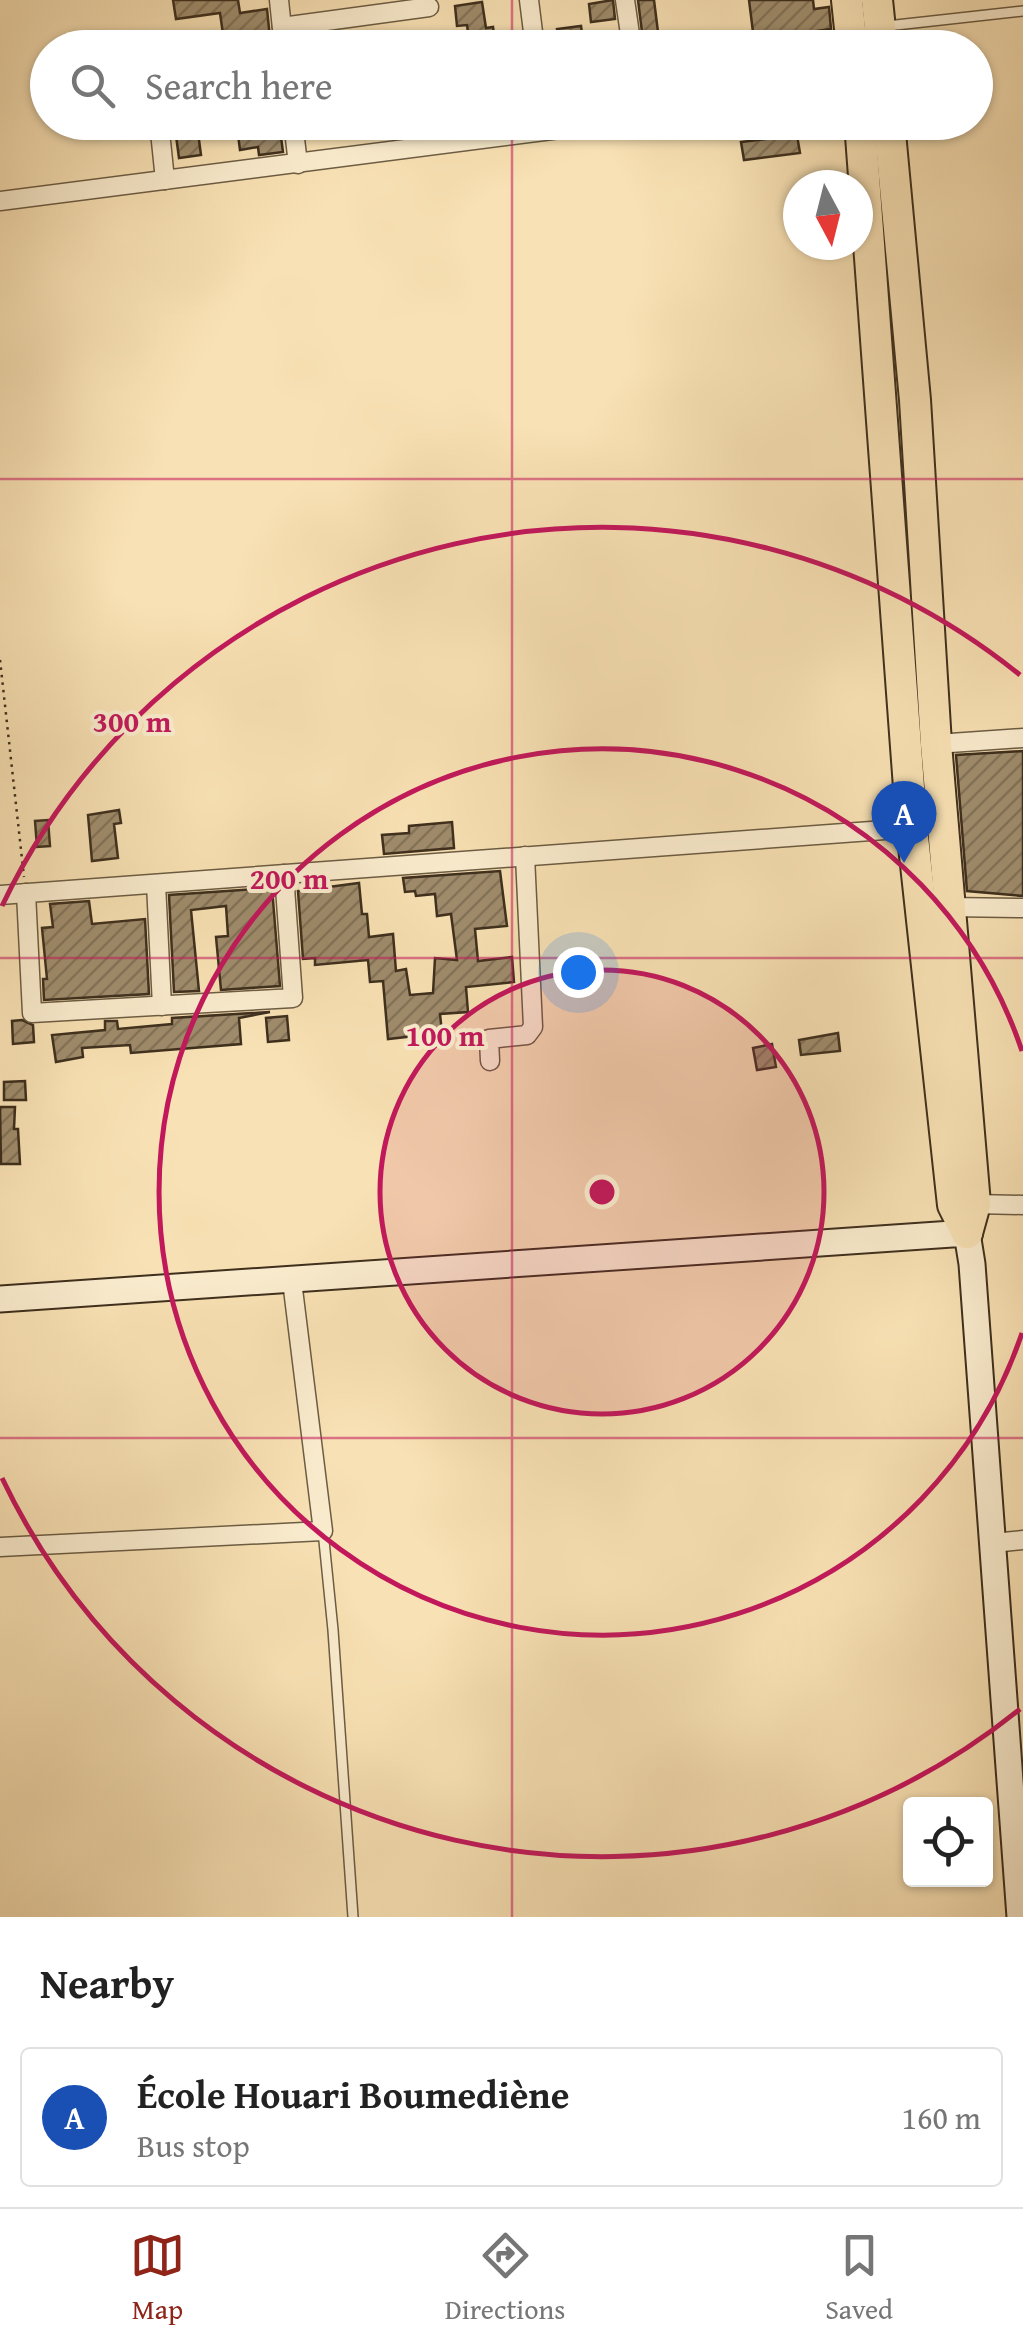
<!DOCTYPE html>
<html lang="en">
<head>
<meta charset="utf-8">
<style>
  body { margin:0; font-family:"Gentium Book Plus",serif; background:#f6f6f6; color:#222 }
  .controls { position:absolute; right:30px; bottom:30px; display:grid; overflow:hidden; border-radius:10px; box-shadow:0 2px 8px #0004 }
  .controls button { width:90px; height:90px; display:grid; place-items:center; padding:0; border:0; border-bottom:2px solid #e0e0e0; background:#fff; color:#222; font:50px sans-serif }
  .compass { position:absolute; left:783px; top:170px; width:90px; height:90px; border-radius:50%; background:#fff; box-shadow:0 2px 8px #0004; rotate:173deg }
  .you { position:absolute; left:578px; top:972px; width:35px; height:35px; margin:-25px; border:8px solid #fff; border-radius:50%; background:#1a73e8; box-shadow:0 0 0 15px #1a73e833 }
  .badge { display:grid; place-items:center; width:65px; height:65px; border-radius:50%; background:#8f2418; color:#fff; font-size:32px; font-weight:700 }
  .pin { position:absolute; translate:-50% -82px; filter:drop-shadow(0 2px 5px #0008) }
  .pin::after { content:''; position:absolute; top:52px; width:35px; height:30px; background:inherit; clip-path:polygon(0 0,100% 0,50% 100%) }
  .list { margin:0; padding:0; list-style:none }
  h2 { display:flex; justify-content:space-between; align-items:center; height:130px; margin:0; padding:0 40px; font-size:42px }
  h2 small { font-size:32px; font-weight:400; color:#767676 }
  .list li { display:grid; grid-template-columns:65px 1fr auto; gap:30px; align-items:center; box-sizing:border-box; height:140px; margin:0 20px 20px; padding:0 20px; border:2px solid #e0e0e0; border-radius:10px }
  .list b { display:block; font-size:38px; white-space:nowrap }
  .list p { margin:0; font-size:32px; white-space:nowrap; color:#767676 }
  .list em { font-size:32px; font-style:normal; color:#767676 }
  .icon { flex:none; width:55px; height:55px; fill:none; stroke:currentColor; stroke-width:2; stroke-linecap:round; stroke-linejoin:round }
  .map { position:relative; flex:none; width:1023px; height:1917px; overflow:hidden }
  .search { position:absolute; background:#fff; box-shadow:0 2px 8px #0004; left:30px; right:30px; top:30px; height:110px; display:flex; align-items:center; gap:25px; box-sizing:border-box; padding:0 35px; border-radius:55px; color:#767676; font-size:38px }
  .sheet { height:290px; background:#fff }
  nav { display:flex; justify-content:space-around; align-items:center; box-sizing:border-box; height:140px; border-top:2px solid #e0e0e0; background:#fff; font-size:28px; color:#767676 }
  nav a { display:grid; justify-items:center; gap:5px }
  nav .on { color:#8f2418 }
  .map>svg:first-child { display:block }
  .building { fill:url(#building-hatch); stroke:#3e2f1d; stroke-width:2.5 }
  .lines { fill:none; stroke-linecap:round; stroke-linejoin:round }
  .lane-casing { stroke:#6c5c43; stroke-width:12 }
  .street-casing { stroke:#6c5c43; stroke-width:21 }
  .secondary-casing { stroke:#3e2f1d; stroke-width:29 }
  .highway-casing { stroke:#3e2f1d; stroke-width:34 }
  .path { stroke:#3e2f1d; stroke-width:2.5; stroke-dasharray:2.5 5; stroke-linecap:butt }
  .lane { stroke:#faecce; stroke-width:9 }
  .street { stroke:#faecce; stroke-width:18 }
  .secondary { stroke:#faecce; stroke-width:25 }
  .highway { stroke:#f8e1b4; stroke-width:30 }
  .grid { fill:none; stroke:#c2185b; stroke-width:2.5; stroke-opacity:0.55 }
  .ring { fill:none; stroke:#c2185b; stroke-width:5 }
  .centre { fill:#c2185b; stroke:#faecce; stroke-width:5 }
  .ring-label { font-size:30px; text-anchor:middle; font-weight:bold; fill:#c2185b; stroke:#faecce; stroke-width:8; stroke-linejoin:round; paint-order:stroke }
</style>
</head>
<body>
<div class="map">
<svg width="1023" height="1917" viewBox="0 0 1023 1917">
  <defs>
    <pattern id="building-hatch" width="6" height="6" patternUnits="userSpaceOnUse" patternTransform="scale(2.5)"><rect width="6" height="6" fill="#9f8c6c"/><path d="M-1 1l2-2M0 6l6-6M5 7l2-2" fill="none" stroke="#837358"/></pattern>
  </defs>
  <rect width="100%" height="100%" fill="#f8e1b4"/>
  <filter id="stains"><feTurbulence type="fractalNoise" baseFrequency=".002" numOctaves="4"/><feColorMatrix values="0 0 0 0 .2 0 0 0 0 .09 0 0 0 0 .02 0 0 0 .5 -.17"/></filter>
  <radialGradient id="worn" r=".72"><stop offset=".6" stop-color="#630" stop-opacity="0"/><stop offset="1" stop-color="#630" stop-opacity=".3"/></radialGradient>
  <g class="building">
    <polygon points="173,0 238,0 240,13 267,9 271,48 225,48 220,13 176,19"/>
    <polygon points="613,0 615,19 591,22 589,4"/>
    <polygon points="638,0 654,0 660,48 644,48"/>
    <polygon points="749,0 813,0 814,9 829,7 831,29 780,36 782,48 755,48"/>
    <polygon points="482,2 486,28 493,27 496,48 470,48 467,25 457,26 455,6"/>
    <polygon points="581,26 584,48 560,48 557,29"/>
    <polygon points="255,122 279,122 283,152 259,155 258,147 240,150 237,127 256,125"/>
    <polygon points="197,125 201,155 179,158 175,128"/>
    <polygon points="797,135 800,153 744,160 741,142"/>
    <polygon points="1023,751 1023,896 967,891 956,755"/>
    <polygon points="119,810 121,823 114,824 118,858 92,861 88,815"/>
    <polygon points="48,820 50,846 37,847 35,821"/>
    <polygon points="452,822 454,848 384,854 382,835 409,833 409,826"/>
    <polygon points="500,871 507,926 475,929 478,961 512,957 514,982 466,987 468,1012 440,1014 442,1033 388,1039 383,981 370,982 368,960 315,965 315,958 303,959 298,891 359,883 362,914 367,914 369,937 393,934 396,971 406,969 410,995 433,993 435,958 457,960 451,914 437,916 435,894 416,896 415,891 405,892 403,878"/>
    <polygon points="272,888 280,986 221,990 216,937 228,936 226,906 191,910 199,991 174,992 169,895"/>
    <polygon points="89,901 92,924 145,919 149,994 44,1000 43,979 47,979 42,928 53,927 50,904"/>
    <polygon points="270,1012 239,1018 241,1044 131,1053 130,1045 82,1048 83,1057 56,1062 52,1035 105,1030 105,1021 117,1021 118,1029 172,1024 172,1018"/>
    <polygon points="287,1016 289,1040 268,1042 266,1018"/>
    <polygon points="22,1020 33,1025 34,1042 13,1044 12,1021"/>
    <polygon points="838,1033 840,1051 801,1055 799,1040"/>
    <polygon points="772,1044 776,1067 757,1070 753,1048"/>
    <polygon points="25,1081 26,1100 4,1100 4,1082"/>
    <polygon points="0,1107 15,1107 14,1129 18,1129 20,1164 1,1164"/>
  </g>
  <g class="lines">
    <defs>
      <g id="lane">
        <polyline points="887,26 1023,11"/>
        <polyline points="323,1531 333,1630 353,1917"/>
      </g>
      <g id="street">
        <polyline points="279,0 284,48"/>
        <polyline points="529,0 535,48"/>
        <polyline points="625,0 632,48"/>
        <polyline points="282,27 429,7"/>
        <polyline points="159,122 165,180"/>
        <polyline points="293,122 298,164"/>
        <polyline points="0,201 615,122"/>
        <polyline points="936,744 1023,738"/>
        <polyline points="156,884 162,1006"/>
        <polyline points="26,893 32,1013 293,998 284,874"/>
        <polyline points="0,895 912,828"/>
        <polyline points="949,907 1023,908"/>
        <polyline points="490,1061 489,1039 527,1035 533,1027 525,856"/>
        <polyline points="975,1204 1023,1205"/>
        <polyline points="993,1543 1023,1540"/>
        <polyline points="0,1547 323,1531 292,1281"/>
      </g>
      <polyline id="secondary" points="0,1299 967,1233 972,1264 1020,1917"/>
      <g id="highway">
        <polyline points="847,0 852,48"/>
        <polyline points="877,0 882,48"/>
        <polyline points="860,122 912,828 953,1205 967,1233"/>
        <polyline points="889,122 915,400 936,744 975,1204 967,1233"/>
      </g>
    </defs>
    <use href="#lane" class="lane-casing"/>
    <use href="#street" class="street-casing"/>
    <use href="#secondary" class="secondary-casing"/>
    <use href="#highway" class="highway-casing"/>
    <polyline class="path" points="0,660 24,877"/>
    <use href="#lane" class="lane"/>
    <use href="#street" class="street"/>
    <use href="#secondary" class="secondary"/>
    <use href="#highway" class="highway"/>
  </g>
  <path class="grid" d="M 512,0 L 512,48M 512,122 L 512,1917M 0,479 L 1023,479M 0,958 L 1023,958M 0,1438 L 1023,1438"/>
  <circle cx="602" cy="1192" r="222" fill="#c2185b" fill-opacity=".12"/>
  <g class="ring">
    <circle cx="602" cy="1192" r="222"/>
    <path d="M1022 1333A443 443 0 1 1 1022 1051"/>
    <path d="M1020 1709A665 665 0 0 1 2 1478M2 906A665 665 0 0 1 1020 675"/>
  </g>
  <circle cx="602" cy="1192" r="15" class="centre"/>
  <g class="ring-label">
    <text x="132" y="732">300 m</text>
    <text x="289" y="889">200 m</text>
    <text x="445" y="1046">100 m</text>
  </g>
  <rect width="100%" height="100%" filter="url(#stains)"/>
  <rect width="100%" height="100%" fill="url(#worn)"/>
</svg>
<div class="controls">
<button><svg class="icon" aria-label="locate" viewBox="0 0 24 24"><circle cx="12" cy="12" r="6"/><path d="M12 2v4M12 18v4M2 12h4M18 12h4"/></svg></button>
</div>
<svg class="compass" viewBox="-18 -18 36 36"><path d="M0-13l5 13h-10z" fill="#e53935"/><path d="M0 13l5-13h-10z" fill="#767676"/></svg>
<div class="you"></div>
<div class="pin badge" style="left:904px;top:863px;background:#1a4fb4">A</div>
<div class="search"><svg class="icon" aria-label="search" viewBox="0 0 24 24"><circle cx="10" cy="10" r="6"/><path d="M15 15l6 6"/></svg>Search here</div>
</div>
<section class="sheet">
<h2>Nearby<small></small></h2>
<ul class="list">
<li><span class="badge" style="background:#1a4fb4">A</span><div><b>École Houari Boumediène</b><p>Bus stop</p></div><em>160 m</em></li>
</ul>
</section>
<nav>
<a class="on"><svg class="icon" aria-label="map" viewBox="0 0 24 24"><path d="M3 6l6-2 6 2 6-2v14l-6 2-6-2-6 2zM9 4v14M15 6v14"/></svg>Map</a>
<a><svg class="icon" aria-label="directions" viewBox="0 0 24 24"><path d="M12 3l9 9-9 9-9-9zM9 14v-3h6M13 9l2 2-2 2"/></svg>Directions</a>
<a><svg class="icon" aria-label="saved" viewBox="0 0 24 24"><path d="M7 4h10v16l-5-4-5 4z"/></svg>Saved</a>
</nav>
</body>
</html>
